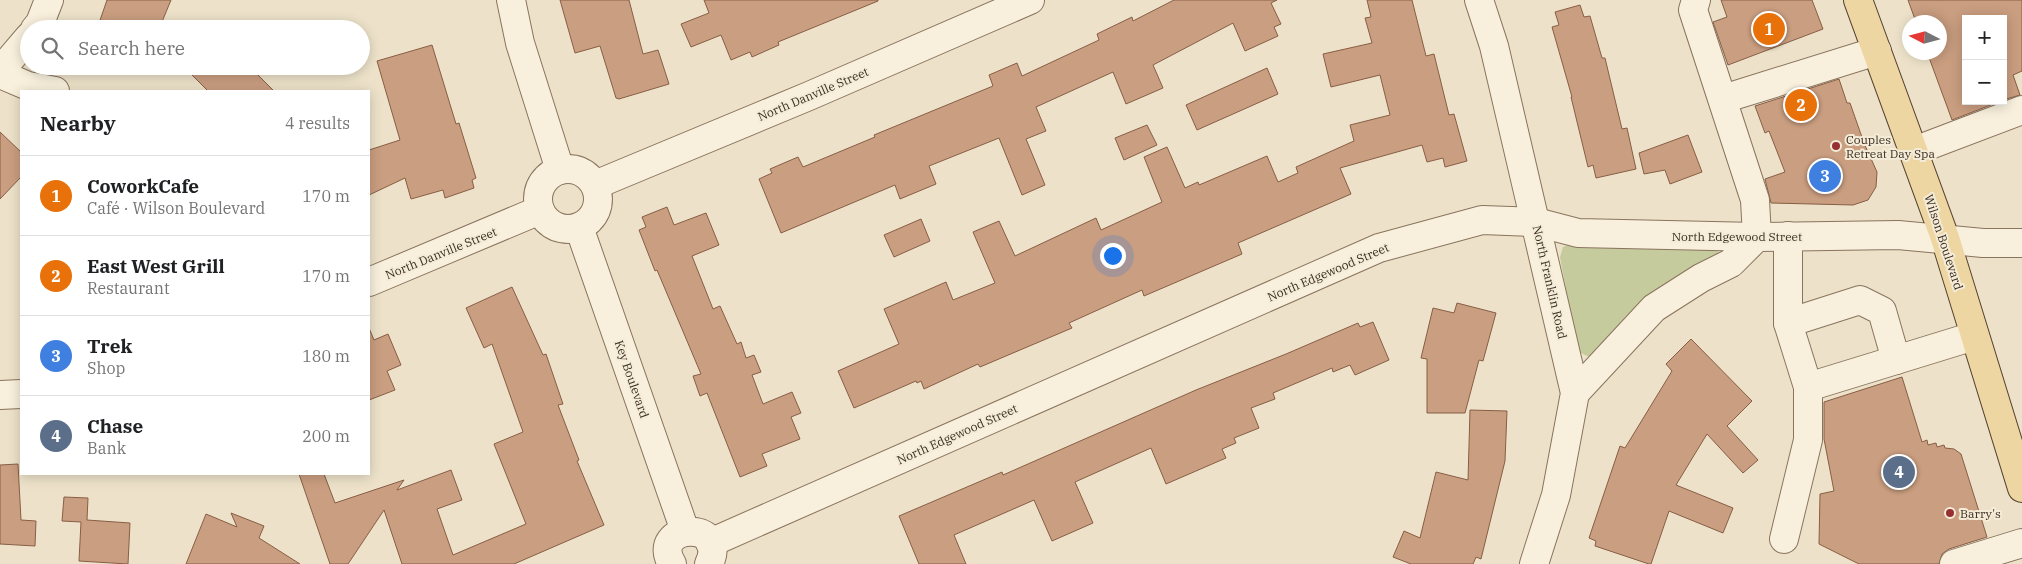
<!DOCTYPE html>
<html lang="en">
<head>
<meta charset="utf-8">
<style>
  body { margin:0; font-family:"IBM Plex Serif",serif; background:#f6f6f6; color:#202124 }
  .controls { position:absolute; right:15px; top:15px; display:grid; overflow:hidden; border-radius:0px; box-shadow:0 2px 12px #0003 }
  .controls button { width:45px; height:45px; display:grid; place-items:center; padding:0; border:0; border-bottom:1px solid #e0e0e0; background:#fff; color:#202124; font:25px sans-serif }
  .compass { position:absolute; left:1902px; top:15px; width:45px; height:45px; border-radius:50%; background:#fff; box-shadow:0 2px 12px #0003; rotate:276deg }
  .you { position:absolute; left:1112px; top:255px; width:18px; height:18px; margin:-12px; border:4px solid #fff; border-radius:50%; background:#1a73e8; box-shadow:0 0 0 8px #1a73e833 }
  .badge { display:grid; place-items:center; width:32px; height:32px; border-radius:50%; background:#0f766e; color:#fff; font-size:16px; font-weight:700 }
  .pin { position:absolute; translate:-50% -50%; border:2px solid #fff; box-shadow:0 1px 5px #0006 }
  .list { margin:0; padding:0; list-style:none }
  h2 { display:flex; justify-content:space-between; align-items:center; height:65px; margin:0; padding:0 20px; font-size:21px }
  h2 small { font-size:16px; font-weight:400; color:#757577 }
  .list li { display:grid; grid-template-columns:32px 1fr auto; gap:15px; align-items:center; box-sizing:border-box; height:80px; padding:0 20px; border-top:1px solid #e0e0e0 }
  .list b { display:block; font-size:19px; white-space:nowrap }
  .list p { margin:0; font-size:16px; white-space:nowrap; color:#757577 }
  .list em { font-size:16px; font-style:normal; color:#757577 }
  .icon { flex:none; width:28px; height:28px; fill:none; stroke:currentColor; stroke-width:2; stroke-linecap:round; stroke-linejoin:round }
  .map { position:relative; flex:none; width:2022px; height:564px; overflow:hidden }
  .search { position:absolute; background:#fff; box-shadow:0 2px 12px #0003; left:20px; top:20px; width:350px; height:55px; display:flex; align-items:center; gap:12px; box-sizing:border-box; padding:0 18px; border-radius:28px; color:#757577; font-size:19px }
  .panel { position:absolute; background:#fff; box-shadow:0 2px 12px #0003; left:20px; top:90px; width:350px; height:385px; border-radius:0px }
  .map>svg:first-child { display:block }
  .green { fill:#c6cb9d }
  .building { fill:#ca9e80; stroke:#875e45 }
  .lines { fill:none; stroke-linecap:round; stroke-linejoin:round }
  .minor-casing { stroke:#89745e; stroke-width:30 }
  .major-casing { stroke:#574332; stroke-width:30 }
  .minor { stroke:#f8efdc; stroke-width:28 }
  .major { stroke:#eed6a3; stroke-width:28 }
  .poi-dot { fill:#963032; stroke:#f5ecd8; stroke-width:2 }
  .labels { text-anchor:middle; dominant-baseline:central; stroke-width:4; stroke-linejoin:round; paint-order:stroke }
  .street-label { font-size:12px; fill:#3a2d21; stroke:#f5ecd8 }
  .poi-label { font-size:12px; fill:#3a2d21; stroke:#f5ecd8; text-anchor:start }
</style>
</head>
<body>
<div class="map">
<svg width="2022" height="564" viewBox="0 0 2022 564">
  <rect width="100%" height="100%" fill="#ede2c9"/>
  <polygon class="green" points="1570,244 1718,249 1719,256 1676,282 1654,290 1625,317 1602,347 1593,356 1587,356 1579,352 1577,348 1560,257 1563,247"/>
  <g class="building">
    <polygon points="107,0 171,0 159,29 97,29"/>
    <polygon points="560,0 629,0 643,54 658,50 669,84 619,99 616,98 600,46 575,53"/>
    <polygon points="704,0 878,0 878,1 778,42 779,45 752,57 750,52 731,60 721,35 691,47 681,24 709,13"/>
    <polygon points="1174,0 1277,0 1271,3 1281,24 1274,27 1278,36 1245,51 1233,23 1153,65 1163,88 1126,104 1113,72 1036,107 1046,131 1026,139 1045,185 1022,195 999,138 929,166 936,184 900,199 895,185 781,233 759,179 772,173 770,169 798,157 803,167 875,137 874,135 993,86 989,75 1017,63 1022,76 1099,40 1097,34 1132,17 1133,21"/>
    <polygon points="1367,0 1412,0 1426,56 1434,54 1449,115 1454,114 1467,161 1445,167 1443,158 1427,162 1422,145 1340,168 1351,194 1238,243 1242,254 1144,296 1142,290 1069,323 1072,328 980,367 978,364 924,389 921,381 917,383 916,381 854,408 838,371 899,344 884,309 946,282 953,300 995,283 973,232 999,221 1015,256 1096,218 1101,230 1162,202 1144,157 1167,147 1185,188 1198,182 1199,185 1267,156 1278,182 1298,173 1296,167 1354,141 1350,125 1390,115 1380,75 1331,87 1323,54 1372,43 1365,18 1371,17"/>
    <polygon points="1721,0 1812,0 1823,29 1728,65 1713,22 1727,17"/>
    <polygon points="1908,0 2022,0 2022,71 2013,75 2020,95 2003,100 2003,19 1966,19 1966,101 2001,101 1952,120 1927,52 1940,52 1940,22 1916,22"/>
    <polygon points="1580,5 1584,17 1590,16 1602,58 1605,58 1622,129 1627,128 1636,169 1596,178 1593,165 1588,167 1571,97 1572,97 1552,27 1559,25 1555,12"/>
    <polygon points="432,45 456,124 459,123 476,178 472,180 474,188 445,198 443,190 411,199 405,178 369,195 369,150 400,140 377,61"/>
    <polygon points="200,66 249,66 274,91 208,91 192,75"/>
    <polygon points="1267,68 1278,94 1197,130 1186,105"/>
    <polygon points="1839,79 1847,103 1850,103 1864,143 1877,172 1876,187 1868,200 1853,205 1771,203 1765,179 1785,172 1769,131 1765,133 1755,106"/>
    <polygon points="1147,125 1157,145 1124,160 1115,138"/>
    <polygon points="0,132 21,152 21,177 0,199"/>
    <polygon points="1688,135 1702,172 1670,184 1665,170 1644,174 1639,153"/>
    <polygon points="667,207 674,225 706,213 719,245 692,256 713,309 720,306 737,344 741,342 746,358 754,355 761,372 752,375 763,404 792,392 801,413 791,417 800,439 762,454 767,466 740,477 707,393 700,396 693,376 701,374 657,270 655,271 639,230 646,227 642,217"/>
    <polygon points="921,219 930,241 894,257 884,235"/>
    <polygon points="512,287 543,355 546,354 563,404 558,405 579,460 577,461 604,525 514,564 402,564 384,510 348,564 330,564 299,474 324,474 335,503 404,480 397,490 451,470 462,500 437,509 453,555 526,524 494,444 523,432 492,344 484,348 466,308"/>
    <polygon points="1457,303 1496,313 1483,361 1479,360 1465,413 1427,413 1427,359 1421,358 1433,308 1454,313"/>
    <polygon points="1373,322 1389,360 1355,375 1350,365 1333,372 1332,368 1273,393 1275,399 1251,408 1259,428 1234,438 1236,443 1222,449 1226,458 1166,484 1151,448 1075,482 1093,523 1052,541 1034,500 954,535 966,564 919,564 899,516 1002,472 1003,475 1196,390 1286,354 1358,323 1360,327"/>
    <polygon points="369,328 374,340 388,334 401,365 387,371 395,390 369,400"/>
    <polygon points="1691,339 1752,401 1727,426 1758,460 1743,473 1707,434 1676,485 1733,508 1723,533 1669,511 1651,564 1649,564 1595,546 1596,541 1589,538 1620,446 1625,448 1672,371 1666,364"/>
    <polygon points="1902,377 1922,442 1927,440 1928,445 1936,443 1937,447 1944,445 1945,448 1954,449 1961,454 1987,537 1949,549 1942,554 1939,564 1859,564 1819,544 1820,494 1834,491 1824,439 1824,402"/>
    <polygon points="1470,410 1507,411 1505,461 1481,559 1476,557 1473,564 1411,564 1393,557 1404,531 1420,538 1436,472 1468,480"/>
    <polygon points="18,464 21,520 36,521 35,546 0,544 0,465"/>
    <polygon points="64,497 88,498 87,520 130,523 128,564 79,561 81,522 62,521"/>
    <polygon points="231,513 264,526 259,538 300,564 186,564 206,514 237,527"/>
  </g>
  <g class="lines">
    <defs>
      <g id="minor">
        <polyline points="511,0 520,43 560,170"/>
        <polyline points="1479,0 1494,46 1575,393 1556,495 1534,564"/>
        <polyline points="35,29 40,23 49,0"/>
        <polyline points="0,71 29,37"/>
        <polyline points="0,74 28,86 55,91"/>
        <polyline points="1723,99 1877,51"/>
        <polyline points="1914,151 2022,110"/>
        <circle cx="568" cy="199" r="30"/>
        <polyline points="595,185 809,96 1030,0"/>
        <polyline points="579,227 685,531"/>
        <polyline points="369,282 540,210"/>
        <polyline points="1788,323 1788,236"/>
        <polyline points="1808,387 1896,360"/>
        <polyline points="1575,393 1654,308 1701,278 1731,263 1757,237 1755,200 1693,10 1696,0"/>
        <polyline points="0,395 21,394"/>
        <polyline points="1784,539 1808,440 1808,387 1788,323 1860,300 1882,311 1896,360 1974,336"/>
        <polyline points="710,543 1379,248 1482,220 1536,222 1578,233 1757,237 1898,235 1983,243 2022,243"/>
        <path d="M 672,564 C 648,524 730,518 709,564"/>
        <polyline points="1954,564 2022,543"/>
      </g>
      <polyline id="major" points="1858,0 1945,238 2022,488"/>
    </defs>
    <use href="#minor" class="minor-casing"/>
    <use href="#major" class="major-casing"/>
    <use href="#minor" class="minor"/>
    <use href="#major" class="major"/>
  </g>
  <g class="poi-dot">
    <circle cx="1836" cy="146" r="5"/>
    <circle cx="1950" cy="513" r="5"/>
  </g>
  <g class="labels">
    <g class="street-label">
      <text transform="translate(813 94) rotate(-23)">North Danville Street</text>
      <text x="1737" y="236">North Edgewood Street</text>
      <text transform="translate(1944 242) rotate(72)">Wilson Boulevard</text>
      <text transform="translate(441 253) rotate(-22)">North Danville Street</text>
      <text transform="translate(1328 272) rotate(-23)">North Edgewood Street</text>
      <text transform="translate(1550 282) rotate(77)">North Franklin Road</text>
      <text transform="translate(632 379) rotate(71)">Key Boulevard</text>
      <text transform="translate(957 434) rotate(-24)">North Edgewood Street</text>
    </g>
    <g class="poi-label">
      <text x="1846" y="139">Couples<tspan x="1846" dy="14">Retreat Day Spa</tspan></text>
      <text x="1960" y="513">Barry's</text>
    </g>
  </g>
</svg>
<div class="controls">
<button>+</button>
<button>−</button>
</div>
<svg class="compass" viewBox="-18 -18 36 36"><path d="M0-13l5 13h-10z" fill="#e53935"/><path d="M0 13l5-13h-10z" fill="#757577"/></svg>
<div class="you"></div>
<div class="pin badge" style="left:1769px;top:29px;background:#e8710a">1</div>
<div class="pin badge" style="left:1801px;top:105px;background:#e8710a">2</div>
<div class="pin badge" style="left:1825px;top:176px;background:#3f7fe0">3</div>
<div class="pin badge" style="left:1899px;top:472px;background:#5c6f8a">4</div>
<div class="search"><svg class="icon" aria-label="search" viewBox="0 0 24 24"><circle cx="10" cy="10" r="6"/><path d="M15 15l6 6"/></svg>Search here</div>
<section class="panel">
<h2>Nearby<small>4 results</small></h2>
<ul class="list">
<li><span class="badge" style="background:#e8710a">1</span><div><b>CoworkCafe</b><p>Café · Wilson Boulevard</p></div><em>170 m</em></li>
<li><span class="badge" style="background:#e8710a">2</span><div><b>East West Grill</b><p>Restaurant</p></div><em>170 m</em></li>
<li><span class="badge" style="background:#3f7fe0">3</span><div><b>Trek</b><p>Shop</p></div><em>180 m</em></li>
<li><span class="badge" style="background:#5c6f8a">4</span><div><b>Chase</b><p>Bank</p></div><em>200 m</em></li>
</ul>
</section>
</div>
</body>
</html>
